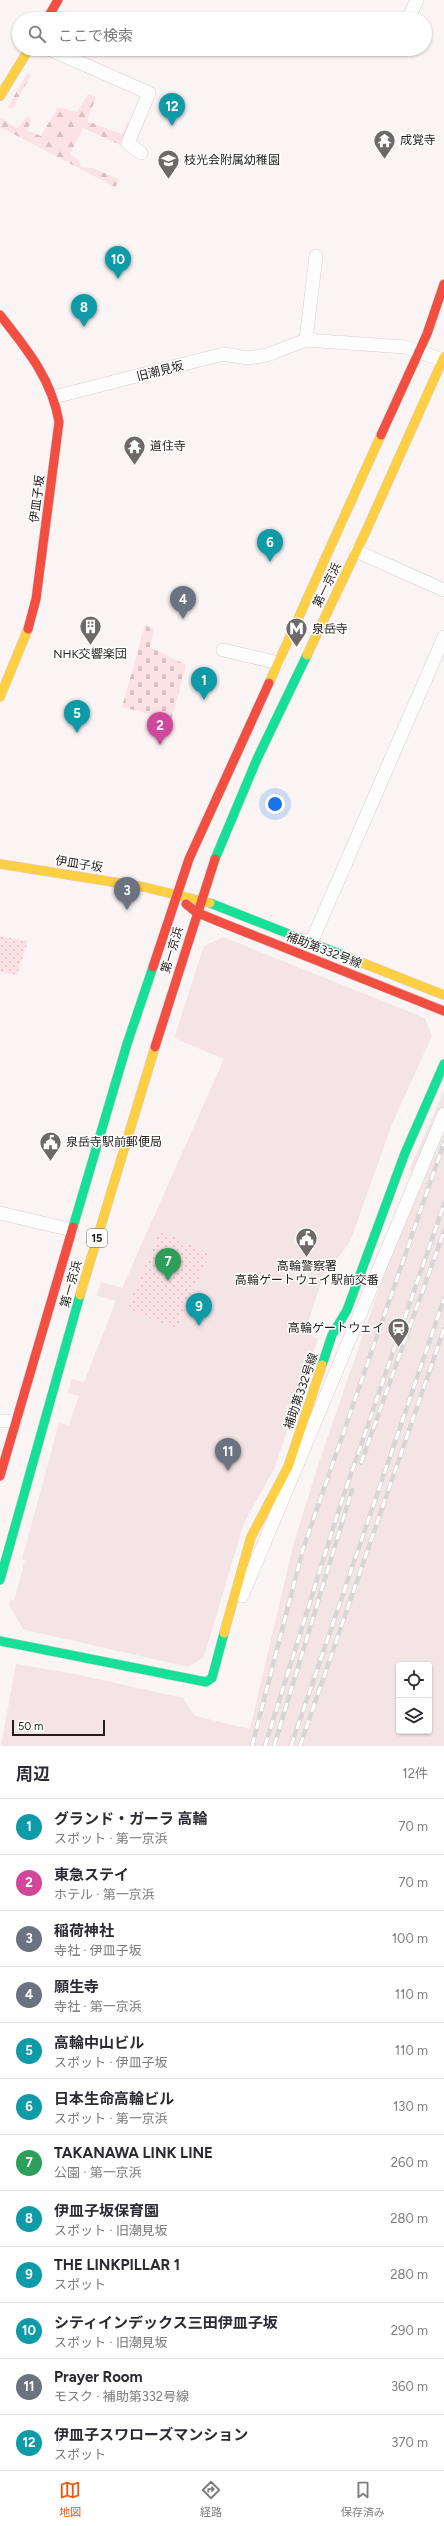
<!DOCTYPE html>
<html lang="ja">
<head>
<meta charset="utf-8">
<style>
  body { margin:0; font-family:Figtree,"Noto Sans JP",sans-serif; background:#f2f2f3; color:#2b2b33 }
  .controls { position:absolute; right:12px; bottom:12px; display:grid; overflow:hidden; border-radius:4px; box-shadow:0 1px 3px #0004 }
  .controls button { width:36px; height:36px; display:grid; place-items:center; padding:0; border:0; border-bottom:1px solid #e1e1e2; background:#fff; color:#2b2b33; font:20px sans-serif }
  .scale { position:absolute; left:12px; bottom:10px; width:93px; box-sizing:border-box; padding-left:4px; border:2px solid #241d1d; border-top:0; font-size:11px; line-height:14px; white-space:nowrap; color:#241d1d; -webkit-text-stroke:3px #fff; paint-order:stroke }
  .you { position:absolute; left:275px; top:804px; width:14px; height:14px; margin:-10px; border:3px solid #fff; border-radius:50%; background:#1a73e8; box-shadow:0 0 0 6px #1a73e833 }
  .badge { display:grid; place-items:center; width:26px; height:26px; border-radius:50%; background:#ea580c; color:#fff; font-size:13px; font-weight:700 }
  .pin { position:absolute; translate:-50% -33px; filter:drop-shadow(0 1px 2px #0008) }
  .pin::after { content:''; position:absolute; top:21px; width:14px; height:12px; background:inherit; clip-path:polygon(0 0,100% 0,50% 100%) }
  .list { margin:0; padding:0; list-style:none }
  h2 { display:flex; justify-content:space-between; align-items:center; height:52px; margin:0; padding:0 16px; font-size:17px }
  h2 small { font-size:13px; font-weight:400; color:#7c7c81 }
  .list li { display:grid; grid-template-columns:26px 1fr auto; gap:12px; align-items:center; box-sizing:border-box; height:56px; padding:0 16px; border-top:1px solid #e1e1e2 }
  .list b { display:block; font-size:15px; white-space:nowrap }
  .list p { margin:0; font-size:13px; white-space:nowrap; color:#7c7c81 }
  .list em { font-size:13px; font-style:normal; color:#7c7c81 }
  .icon { flex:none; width:22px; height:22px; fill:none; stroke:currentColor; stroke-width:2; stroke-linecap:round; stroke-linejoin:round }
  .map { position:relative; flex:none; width:444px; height:1746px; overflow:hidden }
  .search { position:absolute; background:#fff; box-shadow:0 1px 3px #0004; left:12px; right:12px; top:12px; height:44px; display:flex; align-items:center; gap:10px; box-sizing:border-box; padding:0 14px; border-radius:22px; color:#7c7c81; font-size:15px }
  .sheet { height:724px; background:#fff }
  nav { display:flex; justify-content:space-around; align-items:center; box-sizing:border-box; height:56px; border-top:1px solid #e1e1e2; background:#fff; font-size:11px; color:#7c7c81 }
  nav a { display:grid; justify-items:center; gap:2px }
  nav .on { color:#ea580c }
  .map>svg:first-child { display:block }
  .built { fill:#f4e4e6; fill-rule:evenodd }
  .grass { fill:url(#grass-dots) }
  .forest { fill:url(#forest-firs) }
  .cemetery { fill:url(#cemetery-stones) }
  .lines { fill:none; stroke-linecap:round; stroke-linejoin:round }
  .street-casing { stroke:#d6cfd0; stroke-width:14 }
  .fast-casing { stroke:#d6cfd0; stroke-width:10 }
  .slow-casing { stroke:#d6cfd0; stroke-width:10 }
  .jam-casing { stroke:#d6cfd0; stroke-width:10 }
  .street { stroke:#fefdfe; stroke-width:13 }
  .fast { stroke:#16e098; stroke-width:9 }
  .slow { stroke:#ffcf43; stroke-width:9 }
  .jam { stroke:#f24e42; stroke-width:9 }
  .rail-casing { stroke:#d8d5d6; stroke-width:4.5 }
  .rail { stroke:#fff; stroke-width:3; stroke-dasharray:9; stroke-linecap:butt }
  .labels { text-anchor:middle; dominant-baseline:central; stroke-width:3; stroke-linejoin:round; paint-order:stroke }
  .shield { fill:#fff; stroke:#666161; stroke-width:1 }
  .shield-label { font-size:11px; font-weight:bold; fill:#241d1d }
  .poi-label { font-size:12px; fill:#241d1d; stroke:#fff; text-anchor:start }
  .street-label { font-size:12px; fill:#241d1d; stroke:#fff }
</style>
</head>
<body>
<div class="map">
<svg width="444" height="1746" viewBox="0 0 444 1746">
  <defs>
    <pattern id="grass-dots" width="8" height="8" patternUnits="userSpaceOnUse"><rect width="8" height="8" fill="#fce2e4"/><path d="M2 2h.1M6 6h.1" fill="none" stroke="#d8c1c3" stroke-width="1.8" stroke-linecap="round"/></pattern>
    <pattern id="forest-firs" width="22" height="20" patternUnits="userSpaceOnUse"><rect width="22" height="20" fill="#fce2e4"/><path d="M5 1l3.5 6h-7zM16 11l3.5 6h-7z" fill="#d8c1c3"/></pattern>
    <pattern id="cemetery-stones" width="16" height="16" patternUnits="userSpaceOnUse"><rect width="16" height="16" fill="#fce2e4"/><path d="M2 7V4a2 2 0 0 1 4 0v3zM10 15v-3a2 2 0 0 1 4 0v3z" fill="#d8c1c3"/></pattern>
  </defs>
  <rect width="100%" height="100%" fill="#fbf4f5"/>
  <g class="built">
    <polygon points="223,937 425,1018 432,1036 392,1124 350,1242 323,1277 308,1322 311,1335 318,1339 275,1467 244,1523 204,1657 188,1667 26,1630 23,1629 9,1604 11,1600 14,1601 25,1560 22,1559 59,1423 69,1425 79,1396 68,1393 72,1379 84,1382 116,1301 97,1295 101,1282 122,1288 224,1059 174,1038 204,946"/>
    <path d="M 444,1091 L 444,1746 L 1,1746 L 16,1664 L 80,1675 L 183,1698 L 195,1716 L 250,1729 L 293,1546 L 318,1465 L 419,1173 L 409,1170 ZM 399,1665 L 429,1665 L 429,1731 L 399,1731 Z"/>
  </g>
  <g class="grass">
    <polygon points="0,936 28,941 17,975 0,972"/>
    <polygon points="161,1230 210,1254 176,1330 127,1308"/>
  </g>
  <g class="forest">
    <polygon points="27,73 31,75 12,109 8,107"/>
    <polygon points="88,94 96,97 87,121 122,134 128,122 131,123 122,146 83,128 70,154 79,160 81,167 93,168 120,180 115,187 0,127 1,118 17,128 28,116 31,122 27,130 41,136 58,107 77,112"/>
  </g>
  <polygon class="cemetery" points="145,625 154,629 150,647 186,665 171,720 122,707"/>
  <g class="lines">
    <defs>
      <g id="street">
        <polyline points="408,19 417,0"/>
        <polyline points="49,49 149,93 128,143 141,153"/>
        <polyline points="306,340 316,256"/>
        <polyline points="54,397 223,354 248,358 267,355 306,340 405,347 443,360"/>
        <polyline points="356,551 444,590"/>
        <polyline points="223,650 279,663"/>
        <polyline points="305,940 311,943 444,637"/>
        <polyline points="0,1213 72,1230"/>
        <polyline points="0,1421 15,1421"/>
        <polyline points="242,1596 444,1114"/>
      </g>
      <g id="fast">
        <polyline points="215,859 257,759 307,655"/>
        <polyline points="210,903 350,958"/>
        <polyline points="73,1227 127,1044 153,967"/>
        <polyline points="322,1365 332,1335 347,1310 405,1153 444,1064"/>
        <polyline points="0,1580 80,1295"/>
        <polyline points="0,1641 206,1682 212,1678 224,1633"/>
      </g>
      <g id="slow">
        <polyline points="0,96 29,49"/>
        <polyline points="307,655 366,531 444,357"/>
        <polyline points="269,683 381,435"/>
        <polyline points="0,697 28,629"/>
        <polyline points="0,864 144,887 210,903"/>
        <polyline points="350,958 444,995"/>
        <polyline points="80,1295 155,1047"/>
        <polyline points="224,1633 251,1537 288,1467 322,1365"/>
      </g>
      <g id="jam">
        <polyline points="47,19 58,0"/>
        <path d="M 0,315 C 26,348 52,379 59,422 L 36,599 L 28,629"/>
        <polyline points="381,435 427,334 444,284"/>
        <polyline points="186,904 196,912 215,920 444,1011"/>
        <polyline points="153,967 189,859 269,683"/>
        <polyline points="155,1047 215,859"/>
        <polyline points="0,1476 73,1227"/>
      </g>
    </defs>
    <use href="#street" class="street-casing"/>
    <use href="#fast" class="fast-casing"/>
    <use href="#slow" class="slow-casing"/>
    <use href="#jam" class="jam-casing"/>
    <use href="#street" class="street"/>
    <use href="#fast" class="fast"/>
    <use href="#slow" class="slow"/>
    <use href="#jam" class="jam"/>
    <defs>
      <g id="rail">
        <polyline points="361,1463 444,1231"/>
        <polyline points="252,1746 303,1549 444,1143"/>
        <polyline points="265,1746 340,1506 444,1204"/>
        <polyline points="274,1746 352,1490"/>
        <polyline points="291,1746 444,1299"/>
        <polyline points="300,1746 444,1329"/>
      </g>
    </defs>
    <use href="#rail" class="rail-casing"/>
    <use href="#rail" class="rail"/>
  </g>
  <defs>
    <symbol id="temple-pin" viewBox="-11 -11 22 30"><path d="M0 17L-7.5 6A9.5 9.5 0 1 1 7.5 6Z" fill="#6f6869" stroke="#fff"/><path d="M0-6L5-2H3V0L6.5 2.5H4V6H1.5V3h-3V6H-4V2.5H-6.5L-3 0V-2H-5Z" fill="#fff"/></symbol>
    <symbol id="school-pin" viewBox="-11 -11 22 30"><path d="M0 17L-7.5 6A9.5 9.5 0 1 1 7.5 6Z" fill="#6f6869" stroke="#fff"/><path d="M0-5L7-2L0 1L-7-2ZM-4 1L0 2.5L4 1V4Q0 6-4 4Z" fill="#fff"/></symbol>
    <symbol id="building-pin" viewBox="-11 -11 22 30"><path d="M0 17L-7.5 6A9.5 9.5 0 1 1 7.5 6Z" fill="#6f6869" stroke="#fff"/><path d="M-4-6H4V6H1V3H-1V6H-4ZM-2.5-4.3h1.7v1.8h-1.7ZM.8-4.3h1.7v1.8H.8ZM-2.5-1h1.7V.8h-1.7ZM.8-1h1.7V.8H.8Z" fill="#fff"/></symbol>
    <symbol id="metro-pin" viewBox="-11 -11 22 30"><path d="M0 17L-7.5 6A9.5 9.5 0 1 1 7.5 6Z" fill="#6f6869" stroke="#fff"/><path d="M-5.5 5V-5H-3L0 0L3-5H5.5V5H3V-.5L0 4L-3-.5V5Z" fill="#fff"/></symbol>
    <symbol id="civic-pin" viewBox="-11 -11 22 30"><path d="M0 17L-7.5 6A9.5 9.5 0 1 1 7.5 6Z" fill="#6f6869" stroke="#fff"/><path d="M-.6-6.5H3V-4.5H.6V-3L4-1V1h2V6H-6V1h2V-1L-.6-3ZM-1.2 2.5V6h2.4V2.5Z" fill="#fff"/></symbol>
    <symbol id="station-pin" viewBox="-11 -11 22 30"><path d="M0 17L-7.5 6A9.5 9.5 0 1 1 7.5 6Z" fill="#6f6869" stroke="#fff"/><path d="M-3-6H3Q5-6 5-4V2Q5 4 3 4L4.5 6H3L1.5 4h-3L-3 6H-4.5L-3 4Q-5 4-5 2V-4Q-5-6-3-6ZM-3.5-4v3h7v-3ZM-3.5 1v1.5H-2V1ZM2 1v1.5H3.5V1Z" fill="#fff"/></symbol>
  </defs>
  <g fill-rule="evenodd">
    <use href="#temple-pin" x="372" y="128" width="25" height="34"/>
    <use href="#school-pin" x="156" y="148" width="25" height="34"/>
    <use href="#temple-pin" x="122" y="434" width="25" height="34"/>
    <use href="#building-pin" x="78" y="614" width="25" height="34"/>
    <use href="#metro-pin" x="284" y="616" width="25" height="34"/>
    <use href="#civic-pin" x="38" y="1130" width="25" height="34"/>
    <use href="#civic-pin" x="294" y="1226" width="25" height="34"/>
    <use href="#station-pin" x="386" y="1316" width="25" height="34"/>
  </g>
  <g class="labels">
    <rect class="shield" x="87" y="1229" width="20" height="18" rx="3"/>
    <g class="shield-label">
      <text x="97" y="1238">15</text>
    </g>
    <g class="poi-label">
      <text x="400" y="140">成覚寺</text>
      <text x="184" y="160">枝光会附属幼稚園</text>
      <text x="150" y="446">道住寺</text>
      <text x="312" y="629">泉岳寺</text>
      <text x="90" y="654" text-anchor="middle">NHK交響楽団</text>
      <text x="66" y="1142">泉岳寺駅前郵便局</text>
      <text x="307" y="1266" text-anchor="middle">高輪警察署<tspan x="307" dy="14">高輪ゲートウェイ駅前交番</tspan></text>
      <text x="384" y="1328" text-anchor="end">高輪ゲートウェイ</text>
    </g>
    <g class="street-label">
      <text transform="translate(160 371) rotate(-14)">旧潮見坂</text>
      <text transform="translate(37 499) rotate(-83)">伊皿子坂</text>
      <text transform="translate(327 585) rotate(-64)">第一京浜</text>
      <text transform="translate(79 864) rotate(9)">伊皿子坂</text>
      <text transform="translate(172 950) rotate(-73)">第一京浜</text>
      <text transform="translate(324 950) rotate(21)">補助第332号線</text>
      <text transform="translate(71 1284) rotate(-74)">第一京浜</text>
      <text transform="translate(301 1391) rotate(-71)">補助第332号線</text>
    </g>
  </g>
</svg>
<div class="controls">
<button><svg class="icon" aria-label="locate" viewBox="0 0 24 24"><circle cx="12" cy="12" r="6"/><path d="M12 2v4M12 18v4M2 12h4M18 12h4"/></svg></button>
<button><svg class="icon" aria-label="layers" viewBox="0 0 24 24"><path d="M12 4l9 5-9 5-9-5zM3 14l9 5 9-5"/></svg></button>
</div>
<div class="scale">50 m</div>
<div class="you"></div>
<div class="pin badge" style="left:204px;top:700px;background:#0f9aa8">1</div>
<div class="pin badge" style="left:160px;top:745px;background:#d1479c">2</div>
<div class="pin badge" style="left:127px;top:910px;background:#6b7280">3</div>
<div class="pin badge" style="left:183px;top:619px;background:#6b7280">4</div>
<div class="pin badge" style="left:77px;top:733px;background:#0f9aa8">5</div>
<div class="pin badge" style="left:270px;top:562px;background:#0f9aa8">6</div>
<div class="pin badge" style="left:168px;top:1281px;background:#2e9e5b">7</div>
<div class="pin badge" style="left:84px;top:327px;background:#0f9aa8">8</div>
<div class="pin badge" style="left:199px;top:1326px;background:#0f9aa8">9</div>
<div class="pin badge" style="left:118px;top:279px;background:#0f9aa8">10</div>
<div class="pin badge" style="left:228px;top:1471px;background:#6b7280">11</div>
<div class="pin badge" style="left:172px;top:126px;background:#0f9aa8">12</div>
<div class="search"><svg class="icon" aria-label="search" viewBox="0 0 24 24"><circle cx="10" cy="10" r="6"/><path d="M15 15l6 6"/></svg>ここで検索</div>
</div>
<section class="sheet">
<h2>周辺<small>12件</small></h2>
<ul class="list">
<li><span class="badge" style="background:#0f9aa8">1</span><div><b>グランド・ガーラ 高輪</b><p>スポット · 第一京浜</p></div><em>70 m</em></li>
<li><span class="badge" style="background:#d1479c">2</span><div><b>東急ステイ</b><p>ホテル · 第一京浜</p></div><em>70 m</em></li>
<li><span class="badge" style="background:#6b7280">3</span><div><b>稲荷神社</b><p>寺社 · 伊皿子坂</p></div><em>100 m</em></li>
<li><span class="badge" style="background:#6b7280">4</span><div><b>願生寺</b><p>寺社 · 第一京浜</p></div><em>110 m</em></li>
<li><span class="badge" style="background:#0f9aa8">5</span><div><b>高輪中山ビル</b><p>スポット · 伊皿子坂</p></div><em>110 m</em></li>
<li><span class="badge" style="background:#0f9aa8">6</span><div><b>日本生命高輪ビル</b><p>スポット · 第一京浜</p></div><em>130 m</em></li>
<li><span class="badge" style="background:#2e9e5b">7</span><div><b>TAKANAWA LINK LINE</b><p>公園 · 第一京浜</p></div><em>260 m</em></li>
<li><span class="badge" style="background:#0f9aa8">8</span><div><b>伊皿子坂保育園</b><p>スポット · 旧潮見坂</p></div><em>280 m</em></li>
<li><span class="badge" style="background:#0f9aa8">9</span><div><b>THE LINKPILLAR 1</b><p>スポット</p></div><em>280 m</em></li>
<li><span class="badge" style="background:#0f9aa8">10</span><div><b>シティインデックス三田伊皿子坂</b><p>スポット · 旧潮見坂</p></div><em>290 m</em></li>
<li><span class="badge" style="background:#6b7280">11</span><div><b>Prayer Room</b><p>モスク · 補助第332号線</p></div><em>360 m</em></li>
<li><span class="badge" style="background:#0f9aa8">12</span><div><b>伊皿子スワローズマンション</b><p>スポット</p></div><em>370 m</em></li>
</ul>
</section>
<nav>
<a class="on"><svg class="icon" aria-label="map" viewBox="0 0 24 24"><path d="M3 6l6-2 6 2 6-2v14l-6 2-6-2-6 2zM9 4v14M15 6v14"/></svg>地図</a>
<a><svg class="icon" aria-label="directions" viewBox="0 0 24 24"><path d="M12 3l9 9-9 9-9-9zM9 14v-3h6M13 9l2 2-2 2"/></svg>経路</a>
<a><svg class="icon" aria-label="saved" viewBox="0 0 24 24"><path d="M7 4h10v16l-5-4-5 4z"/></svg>保存済み</a>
</nav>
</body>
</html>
